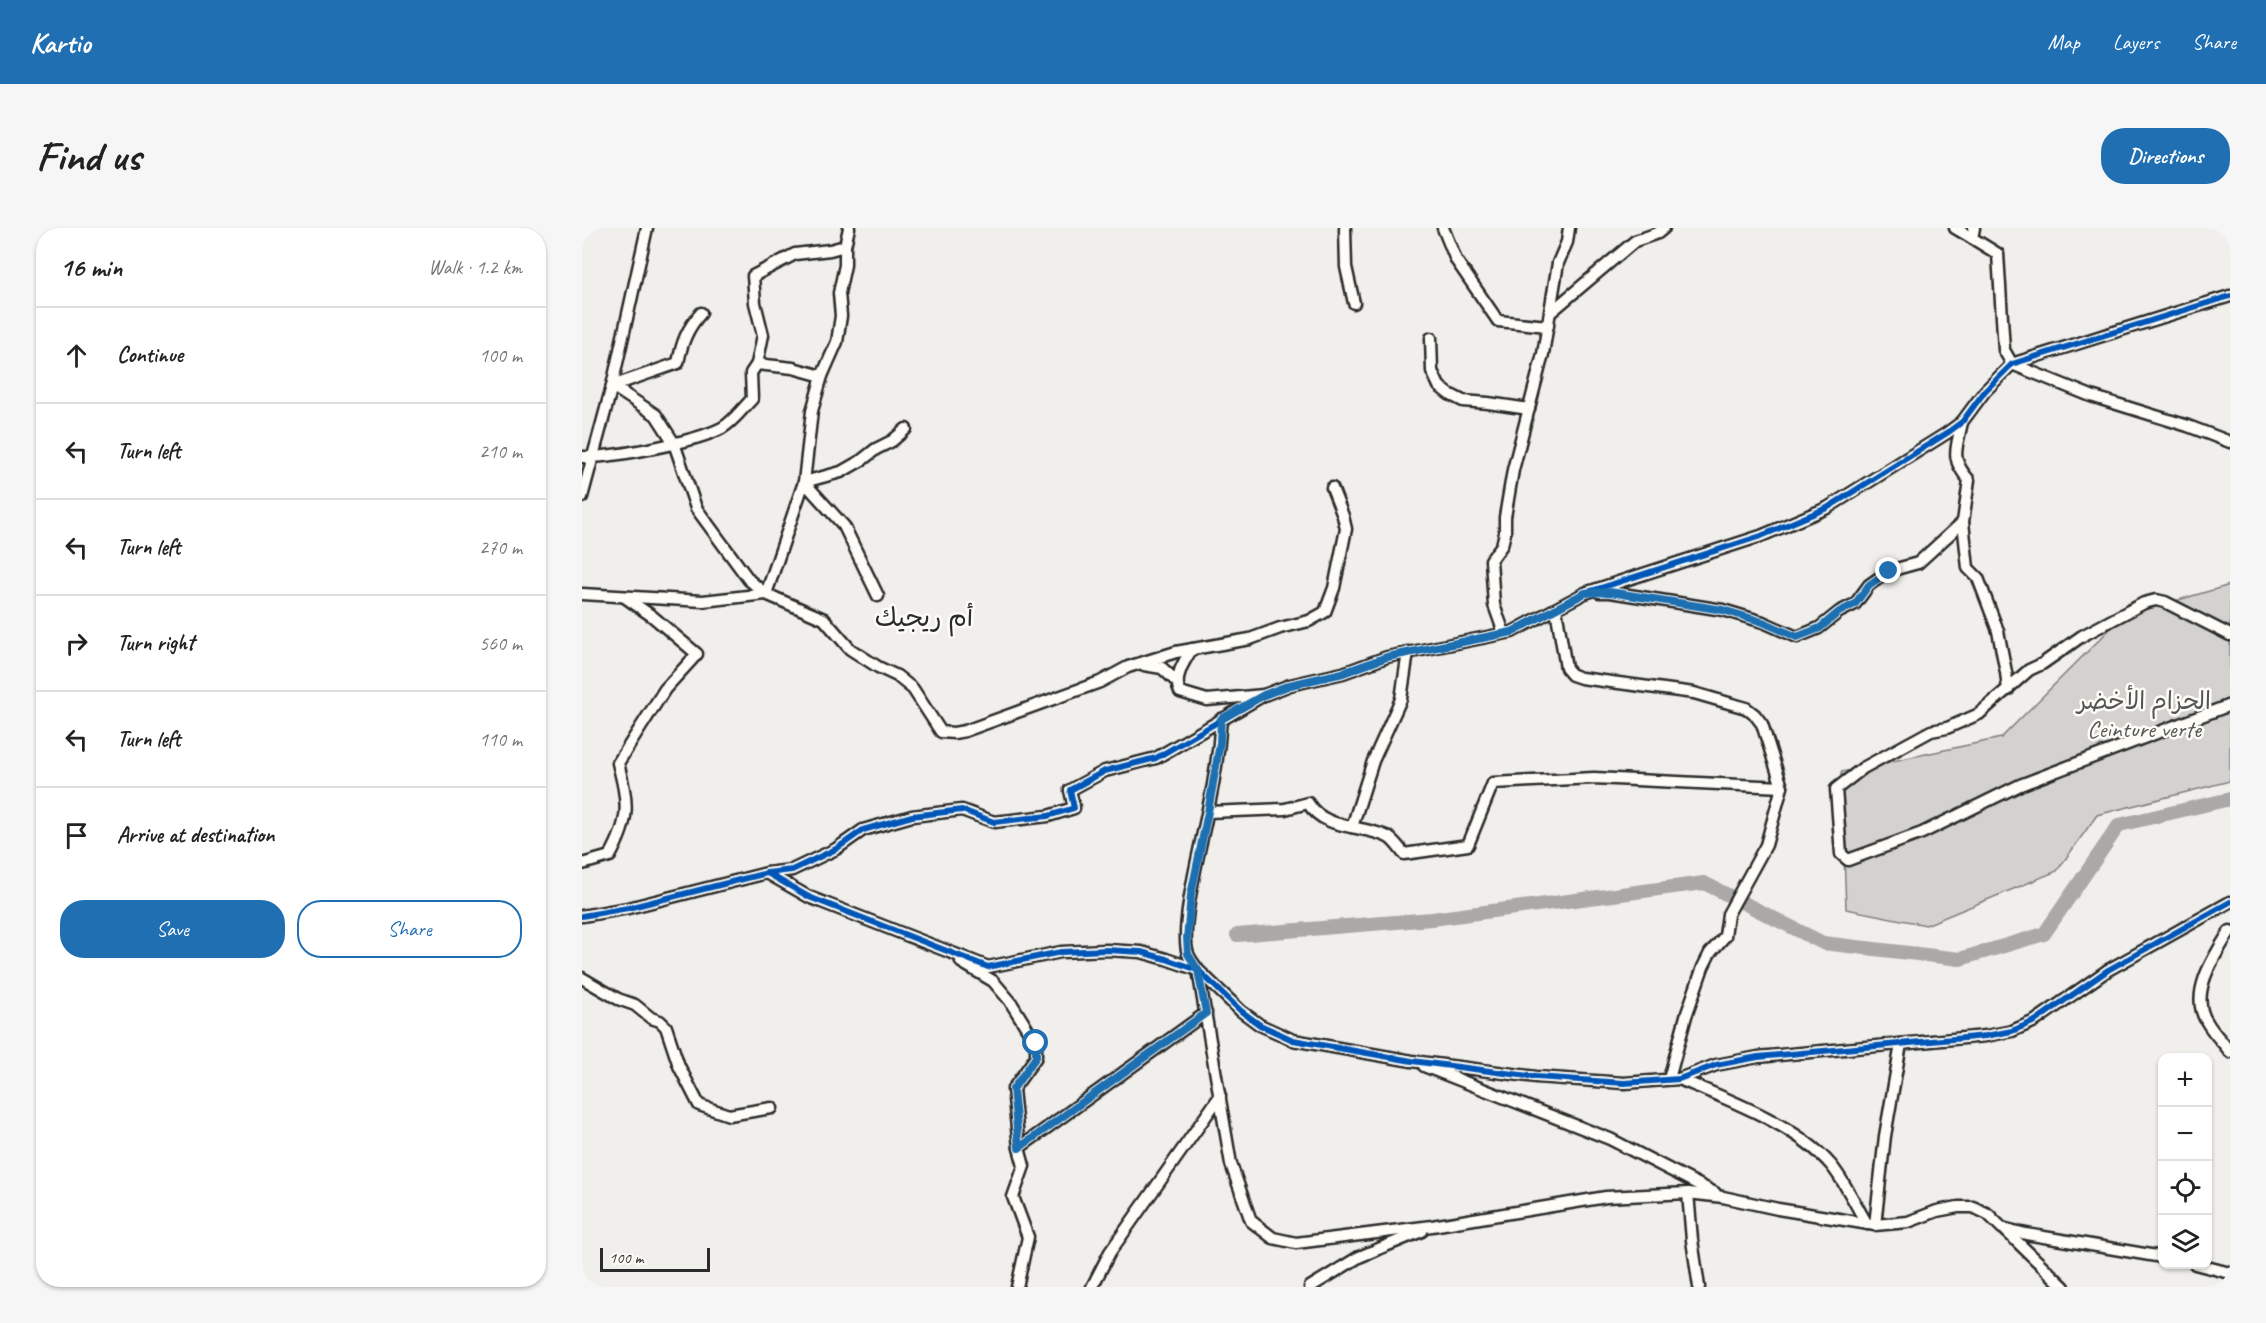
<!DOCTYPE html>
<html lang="en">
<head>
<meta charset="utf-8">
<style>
  body { margin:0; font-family:Caveat,"Playpen Sans Arabic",sans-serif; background:#f6f6f6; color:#222 }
  .controls { position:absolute; right:18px; bottom:18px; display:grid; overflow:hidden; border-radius:12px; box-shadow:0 2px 4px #0004 }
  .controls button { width:54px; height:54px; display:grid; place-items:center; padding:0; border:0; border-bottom:2px solid #e0e0e0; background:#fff; color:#222; font:30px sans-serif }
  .scale { position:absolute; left:18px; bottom:15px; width:110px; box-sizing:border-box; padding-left:6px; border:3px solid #2b2b2b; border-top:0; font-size:16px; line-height:21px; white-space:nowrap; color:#2b2b2b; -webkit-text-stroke:4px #fdfcf7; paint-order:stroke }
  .stop { position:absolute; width:18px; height:18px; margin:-14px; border:4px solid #1f6fb2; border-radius:50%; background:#fff }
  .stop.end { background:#1f6fb2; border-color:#fff; box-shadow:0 2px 6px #0008 }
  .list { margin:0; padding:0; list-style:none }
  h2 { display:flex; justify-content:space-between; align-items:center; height:78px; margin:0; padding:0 24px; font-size:26px }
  h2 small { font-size:20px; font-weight:400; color:#767676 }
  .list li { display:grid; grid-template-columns:39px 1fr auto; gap:18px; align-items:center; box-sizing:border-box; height:96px; padding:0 24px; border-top:2px solid #e0e0e0 }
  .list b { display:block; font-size:22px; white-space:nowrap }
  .list em { font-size:20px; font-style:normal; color:#767676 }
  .actions { display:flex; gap:12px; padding:18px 24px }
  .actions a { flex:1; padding:14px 0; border:2px solid #1f6fb2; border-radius:24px; text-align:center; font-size:21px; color:#1f6fb2 }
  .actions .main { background:#1f6fb2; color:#fff }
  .icon { flex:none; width:33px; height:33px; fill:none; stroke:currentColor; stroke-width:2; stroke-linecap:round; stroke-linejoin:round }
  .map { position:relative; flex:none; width:1648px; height:1059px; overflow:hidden; border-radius:24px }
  header { display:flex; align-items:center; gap:36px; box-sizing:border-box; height:84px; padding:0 30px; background:#1f6fb2; color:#fff }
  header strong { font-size:28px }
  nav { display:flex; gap:33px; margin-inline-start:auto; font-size:21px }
  .intro { display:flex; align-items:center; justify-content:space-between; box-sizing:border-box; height:144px; padding:0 36px }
  h1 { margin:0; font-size:42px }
  .button { padding:15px 27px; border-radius:24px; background:#1f6fb2; color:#fff; font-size:21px; font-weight:700 }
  main { display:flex; gap:36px; padding:0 36px }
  aside { flex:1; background:#fff; border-radius:24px; box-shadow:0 2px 4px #0004 }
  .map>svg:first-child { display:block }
  .green { fill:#d3d2cf; stroke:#7f7e7d; stroke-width:1.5 }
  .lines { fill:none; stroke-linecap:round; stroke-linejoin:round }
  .river { stroke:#aaa9a7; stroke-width:14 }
  .minor-casing { stroke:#2b2b2b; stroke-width:15 }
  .minor { stroke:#fdfcf7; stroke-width:10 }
  .cycleway-casing { stroke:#fdfcf7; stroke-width:10 }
  .cycleway { stroke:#0057b8; stroke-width:6 }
  .route { stroke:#1f6fb2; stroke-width:8 }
  .labels { text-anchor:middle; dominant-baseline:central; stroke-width:5; stroke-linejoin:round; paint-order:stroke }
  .park-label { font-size:24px; fill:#555554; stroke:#fdfcf7 }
  .neighbourhood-label { font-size:26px; fill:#2b2b2b; stroke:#fdfcf7 }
</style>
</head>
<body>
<header>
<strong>Kartio</strong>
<nav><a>Map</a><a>Layers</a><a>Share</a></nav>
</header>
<div class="intro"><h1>Find us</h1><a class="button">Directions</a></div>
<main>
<aside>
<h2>16 min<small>Walk · 1.2 km</small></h2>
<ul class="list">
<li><svg class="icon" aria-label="ahead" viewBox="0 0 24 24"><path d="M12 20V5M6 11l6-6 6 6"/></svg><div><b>Continue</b></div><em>100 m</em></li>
<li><svg class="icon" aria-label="left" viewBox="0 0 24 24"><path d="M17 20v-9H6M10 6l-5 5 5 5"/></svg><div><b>Turn left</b></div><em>210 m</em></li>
<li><svg class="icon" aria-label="left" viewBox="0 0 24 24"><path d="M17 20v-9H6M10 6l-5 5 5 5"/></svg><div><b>Turn left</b></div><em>270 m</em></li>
<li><svg class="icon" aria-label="right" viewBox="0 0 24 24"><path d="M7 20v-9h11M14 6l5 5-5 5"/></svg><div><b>Turn right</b></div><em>560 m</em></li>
<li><svg class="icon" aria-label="left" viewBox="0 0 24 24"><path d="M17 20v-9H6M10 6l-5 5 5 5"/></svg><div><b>Turn left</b></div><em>110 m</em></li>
<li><svg class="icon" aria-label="arrive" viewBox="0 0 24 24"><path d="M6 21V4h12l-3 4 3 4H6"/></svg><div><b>Arrive at destination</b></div></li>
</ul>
<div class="actions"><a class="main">Save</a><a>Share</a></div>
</aside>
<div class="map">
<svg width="1648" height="1059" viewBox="0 0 1648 1059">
  <rect width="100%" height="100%" fill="#f0efeb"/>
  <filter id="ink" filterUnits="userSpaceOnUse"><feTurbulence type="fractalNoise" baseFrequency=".0167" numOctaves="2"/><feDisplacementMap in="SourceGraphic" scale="12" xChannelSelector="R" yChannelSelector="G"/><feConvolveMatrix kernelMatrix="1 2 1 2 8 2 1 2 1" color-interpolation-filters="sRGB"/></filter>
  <g filter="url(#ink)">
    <polygon class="green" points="1648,357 1648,553 1515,587 1475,643 1344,697 1264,681 1259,544 1419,510 1541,388"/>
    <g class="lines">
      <polyline class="river" points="655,707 850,691 1122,655 1241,715 1378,731 1462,706 1537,597 1648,571"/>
      <defs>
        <g id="minor">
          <polyline points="267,0 263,18 263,37 257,65 259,88 255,114 240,148 230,183 222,254 184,366 242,391 268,421 296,439 315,448 331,461 359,504 372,505 383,503 518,454 546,439 594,424 668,411 698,400 727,393 743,384 752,360 764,301 761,288 750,260"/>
          <polyline points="763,0 764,39 772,75"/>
          <polyline points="861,0 874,32 916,93 966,98"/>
          <polyline points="1373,0 1390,10"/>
          <polyline points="1392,0 1390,10 1416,26 1422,122 1430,136 1509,168 1606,198 1648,214"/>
          <polyline points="969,84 1053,13 1076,5 1082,0"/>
          <polyline points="849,110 850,143 857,158 867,166 881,173 906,175 947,181"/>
          <polyline points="175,136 181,107 173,75 171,48 213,26 248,22 263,18"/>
          <polyline points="30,158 74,187 92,215 114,280 167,352 184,366"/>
          <path d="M 30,158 L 96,135 C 100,114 105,101 119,85"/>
          <path d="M 1380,194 C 1375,220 1367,230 1387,252 L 1381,294 L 1386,340 L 1396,350 L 1416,403 L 1424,444 L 1426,462"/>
          <path d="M 0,229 C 30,230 113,214 140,200 C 151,194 161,180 170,171 L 169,145 L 175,136 L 211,140 L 240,148"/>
          <polyline points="0,269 30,158 65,0"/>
          <polyline points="1017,364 1028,364 1141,382 1181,394 1215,409 1237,400 1257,384 1273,376 1287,357 1307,343 1336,335 1381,294"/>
          <polyline points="0,366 121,373 184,366"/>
          <polyline points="296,368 262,298 222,254 259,244 280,232 294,221 310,213 324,201"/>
          <polyline points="974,381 984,440 990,447 999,450 1112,465 1164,480 1173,487 1180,496 1200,559 1184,617 1146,686 1143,708 1128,725 1121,739 1104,788 1087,851"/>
          <polyline points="922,405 912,377 909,332 920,317 923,305 923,289 931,242 961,126 976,35 985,14 987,0"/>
          <polyline points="1648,407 1583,374 1574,372 1562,375 1500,408 1460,436 1447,442 1397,486 1365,500 1349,503 1281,540 1254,561 1259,626 1266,632 1340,605 1438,557 1648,477"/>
          <path d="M 610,421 C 602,433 591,450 598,464 L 625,472 L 682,467"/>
          <polyline points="562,437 580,440 595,454"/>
          <path d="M 639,491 C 637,523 632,555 625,586 C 619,617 597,700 606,726 C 608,732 613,737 616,742 L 649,936 L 669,993 L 691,1010 L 714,1015 L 850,998 L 1024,969 L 1106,965 L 1141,969 L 1196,981 L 1293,997 L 1326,994 L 1355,983 L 1376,979 L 1391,979 L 1406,986 L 1420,1000 L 1444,1006 L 1580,1029"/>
          <path d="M 626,584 L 703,581 L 726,575 C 743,603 779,596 806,609 C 812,612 817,620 822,626 L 886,617 L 911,555 L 1012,550 L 1200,559"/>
          <polyline points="770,599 791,533 819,471 826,424"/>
          <path d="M 0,636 L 28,628 C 49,590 46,575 36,535 L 83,461 L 115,426 L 70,388 L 44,370"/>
          <polyline points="185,645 227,669 406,739 479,724 525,722 559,724 584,731 616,742 659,783 678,797 711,812 830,833 954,849 1042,855 1097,851 1134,837 1176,829 1404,808 1430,803 1453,793 1526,742 1648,674"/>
          <polyline points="0,688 46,680 185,645 210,642 254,621 281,602 330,588 380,582 412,594 466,588 492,580 488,562 523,543 574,530 682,467 708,457 761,445 805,429 930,404 1003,365 1179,308 1245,280 1365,205 1380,194 1403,163 1430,136 1648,68"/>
          <path d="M 1648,703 C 1633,727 1606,766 1625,794 C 1631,805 1641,814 1648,824"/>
          <polyline points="379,734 411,753 428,773 454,815 454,829 431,861 437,920 442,938 431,969 446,1009 435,1059"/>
          <polyline points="0,750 36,771 53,777 69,790 78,793 84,799 97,838 117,877 147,887 190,880"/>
          <polyline points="842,838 1028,911 1133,965"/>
          <path d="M 1097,851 C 1145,871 1215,897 1249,937 C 1263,954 1273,976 1285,996"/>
          <polyline points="437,920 624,785"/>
          <polyline points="1106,965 1110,1012 1117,1059"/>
          <polyline points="1293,997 1303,908 1319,816"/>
          <polyline points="1422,1001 1482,1059"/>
          <polyline points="1613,1036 1648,1045"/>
          <polyline points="510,1059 528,1024 638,868"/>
          <polyline points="728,1059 777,1029 840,1003"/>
        </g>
      </defs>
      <use href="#minor" class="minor-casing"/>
      <use href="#minor" class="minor"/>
      <defs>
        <g id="cycleway">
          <polyline points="185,645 227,669 406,739 479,724 525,722 559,724 584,731 616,742 659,783 678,797 711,812 830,833 954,849 1042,855 1097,851 1134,837 1176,829 1404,808 1430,803 1453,793 1526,742 1648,674"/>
          <polyline points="0,688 46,680 185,645 210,642 254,621 281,602 330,588 380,582 412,594 466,588 492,580 488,562 523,543 574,530 682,467 708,457 761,445 805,429 930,404 1003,365 1179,308 1245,280 1365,205 1380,194 1403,163 1430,136 1648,68"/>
        </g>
      </defs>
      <use href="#cycleway" class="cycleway-casing"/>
      <use href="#cycleway" class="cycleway"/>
    </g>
  </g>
  <g class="lines" filter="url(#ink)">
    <polyline class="route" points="454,815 454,829 431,861 437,920 624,785 616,742 606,726 605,710 609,667 626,584 638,515 639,491 682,467 708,457 761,445 805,429 930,404 1003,365 1028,364 1141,382 1181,394 1215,409 1238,400 1257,384 1273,376 1287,357 1307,343"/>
  </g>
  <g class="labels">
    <g class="park-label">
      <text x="1562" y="473">الحزام الأخضر<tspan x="1562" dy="28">Ceinture verte</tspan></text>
    </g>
    <g class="neighbourhood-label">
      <text x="342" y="389">أم ريجيك</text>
    </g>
  </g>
</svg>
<div class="controls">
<button>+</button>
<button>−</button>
<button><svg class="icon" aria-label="locate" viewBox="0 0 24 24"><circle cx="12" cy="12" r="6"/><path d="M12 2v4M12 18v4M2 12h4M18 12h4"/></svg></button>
<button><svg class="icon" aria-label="layers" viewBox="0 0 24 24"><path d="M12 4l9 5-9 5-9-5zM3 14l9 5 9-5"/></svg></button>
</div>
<div class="scale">100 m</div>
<div class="stop" style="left:454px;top:815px"></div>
<div class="stop end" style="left:1307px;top:343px"></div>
</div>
</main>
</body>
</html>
